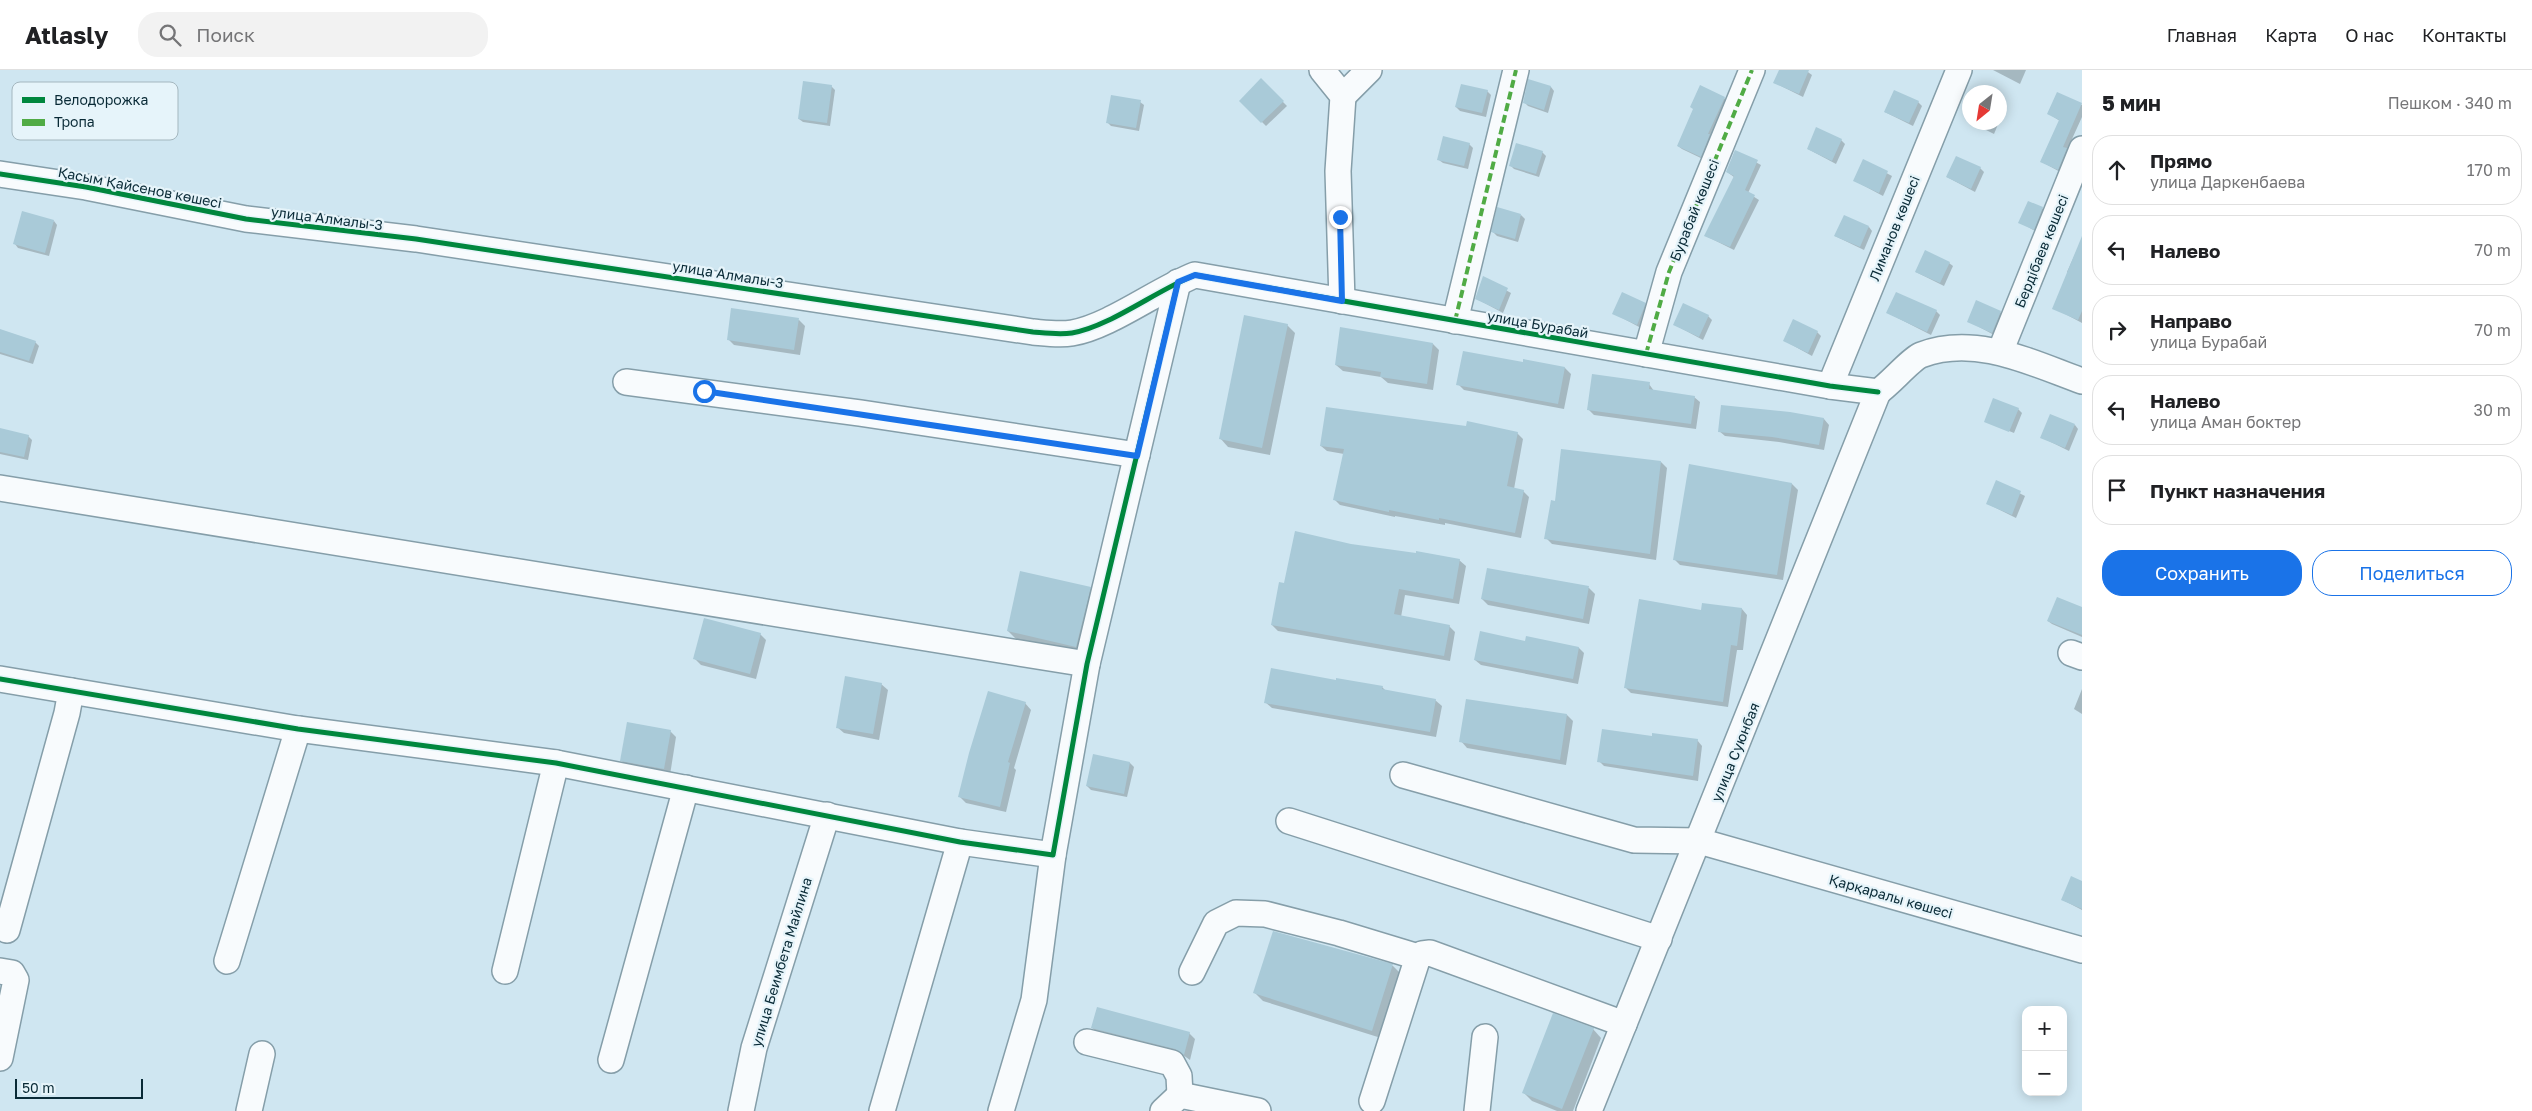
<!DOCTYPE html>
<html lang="ru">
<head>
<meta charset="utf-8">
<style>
  body { margin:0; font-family:"Golos Text",sans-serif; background:#f2f2f2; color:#202124 }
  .controls { position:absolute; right:15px; bottom:15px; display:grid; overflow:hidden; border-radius:10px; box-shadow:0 2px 12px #0003 }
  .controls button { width:45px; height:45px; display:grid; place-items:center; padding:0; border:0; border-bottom:1px solid #e0e0e0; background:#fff; color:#202124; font:25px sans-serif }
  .compass { position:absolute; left:1962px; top:15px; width:45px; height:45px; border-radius:50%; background:#fff; box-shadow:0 2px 12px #0003; rotate:210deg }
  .scale { position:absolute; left:15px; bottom:12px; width:128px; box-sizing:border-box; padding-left:5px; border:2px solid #092a36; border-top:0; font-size:14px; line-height:18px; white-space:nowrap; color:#092a36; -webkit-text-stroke:4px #e6f4fa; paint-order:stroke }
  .stop { position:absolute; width:15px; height:15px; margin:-11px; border:4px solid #1a73e8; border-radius:50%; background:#fff }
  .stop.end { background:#1a73e8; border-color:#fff; box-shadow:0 1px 5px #0008 }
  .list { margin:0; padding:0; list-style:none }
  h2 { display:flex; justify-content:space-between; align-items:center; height:65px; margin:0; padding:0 20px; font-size:21px }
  h2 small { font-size:16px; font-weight:400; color:#757577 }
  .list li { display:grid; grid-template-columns:32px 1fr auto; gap:15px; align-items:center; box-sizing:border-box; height:70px; margin:0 10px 10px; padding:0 10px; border:1px solid #e0e0e0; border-radius:20px }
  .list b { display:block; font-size:19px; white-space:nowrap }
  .list p { margin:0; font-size:16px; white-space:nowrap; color:#757577 }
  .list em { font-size:16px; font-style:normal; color:#757577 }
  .actions { display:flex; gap:10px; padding:15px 20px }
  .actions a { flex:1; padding:11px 0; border:1px solid #1a73e8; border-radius:20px; text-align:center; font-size:18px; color:#1a73e8 }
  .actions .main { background:#1a73e8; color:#fff }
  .icon { flex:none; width:28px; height:28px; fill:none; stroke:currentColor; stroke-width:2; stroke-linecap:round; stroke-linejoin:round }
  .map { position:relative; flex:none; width:2082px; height:1041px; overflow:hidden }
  header { display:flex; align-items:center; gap:30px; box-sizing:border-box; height:70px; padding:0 25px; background:#fff; border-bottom:1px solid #e0e0e0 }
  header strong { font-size:24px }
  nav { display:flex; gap:28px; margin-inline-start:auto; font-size:18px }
  .search { width:350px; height:45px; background:#f2f2f2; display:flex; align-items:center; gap:12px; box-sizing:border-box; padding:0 18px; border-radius:20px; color:#757577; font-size:19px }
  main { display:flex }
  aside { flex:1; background:#fff }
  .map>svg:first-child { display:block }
  .shadow { fill:#0003 }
  .building { fill:#a9cad8 }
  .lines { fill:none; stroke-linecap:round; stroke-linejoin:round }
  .minor-casing { stroke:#859ea9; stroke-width:28 }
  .minor { stroke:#f8fbfd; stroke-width:25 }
  .quiet { stroke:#50ab45; stroke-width:4; stroke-dasharray:8 4; stroke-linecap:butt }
  .cycleway-casing { stroke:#e6f4fa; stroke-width:8 }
  .cycleway { stroke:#00873e; stroke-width:5 }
  .route { stroke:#1a73e8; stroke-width:6 }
  .labels { text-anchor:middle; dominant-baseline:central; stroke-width:4.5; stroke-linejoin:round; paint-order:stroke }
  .street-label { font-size:14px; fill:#092a36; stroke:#e6f4fa }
  .key { fill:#e6f4fa; stroke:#a4b7bf; stroke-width:1 }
  .key-label { font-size:14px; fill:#092a36 }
</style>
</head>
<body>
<header>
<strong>Atlasly</strong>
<div class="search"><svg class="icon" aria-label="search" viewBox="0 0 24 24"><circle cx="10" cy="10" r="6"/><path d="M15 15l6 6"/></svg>Поиск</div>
<nav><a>Главная</a><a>Карта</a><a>О нас</a><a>Контакты</a></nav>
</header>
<main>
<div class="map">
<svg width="2082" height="1041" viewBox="0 0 2082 1041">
  <rect width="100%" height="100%" fill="#cfe6f1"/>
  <g class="shadow">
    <polygon points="1780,0 1805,0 1812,5 1803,27 1775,13"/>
    <polygon points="1993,0 2026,0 2020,14"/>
    <polygon points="1261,10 1287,36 1266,56 1241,31"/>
    <polygon points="1529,11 1551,17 1554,21 1548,43 1528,36 1524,32"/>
    <polygon points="831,16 835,20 830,56 803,52 799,49"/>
    <polygon points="1487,21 1491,25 1486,47 1460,41 1456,37"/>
    <polygon points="2058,24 2082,35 2082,47 2067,80 2070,83 2062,103 2042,92 2060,51 2049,44"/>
    <polygon points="1724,28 1728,32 1705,90 1682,79 1678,76"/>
    <polygon points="1140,32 1144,35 1139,61 1111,56 1107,52"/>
    <polygon points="1918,32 1922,36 1913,56 1885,42"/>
    <polygon points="2000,40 2003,44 2000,52"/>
    <polygon points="1970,52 1999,52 1994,64"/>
    <polygon points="1841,70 1845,74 1836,94 1808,79"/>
    <polygon points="1469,74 1473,78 1468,99 1443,93 1439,90"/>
    <polygon points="1735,81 1761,95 1748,123 1759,130 1734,180 1706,166 1734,107 1727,102"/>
    <polygon points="1542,82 1546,86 1539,107 1514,99 1510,95"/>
    <polygon points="1864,91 1892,106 1883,126 1855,111"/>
    <polygon points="1980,98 1984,102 1975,122 1947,107"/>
    <polygon points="2042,138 2046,142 2038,163 2020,152"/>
    <polygon points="1521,145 1525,149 1518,172 1497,166 1493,162"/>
    <polygon points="54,151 57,155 49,186 18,178 15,174"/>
    <polygon points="1869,157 1872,161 1864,180 1835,166"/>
    <polygon points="2076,182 2082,184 2082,253 2054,238 2070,204 2067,202"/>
    <polygon points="1949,193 1953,196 1944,216 1916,202"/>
    <polygon points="1484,208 1511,223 1503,243 1477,229"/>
    <polygon points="1645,234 1649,238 1641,258 1613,243"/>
    <polygon points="1936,241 1940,245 1931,265 1888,243"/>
    <polygon points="2000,242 2004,246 1996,266 1968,251"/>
    <polygon points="1708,246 1712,250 1703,270 1675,255"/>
    <polygon points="799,250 805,256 800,285 734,275 728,269"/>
    <polygon points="1287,255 1295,263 1270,385 1228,377 1220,368"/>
    <polygon points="0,261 35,272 39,276 33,294 0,284"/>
    <polygon points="1817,262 1821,266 1812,286 1785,271"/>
    <polygon points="1433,274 1439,280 1433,320 1388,313 1381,307 1343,301 1336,295"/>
    <polygon points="1524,290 1565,298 1571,304 1564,339 1464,320 1458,314 1524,294"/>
    <polygon points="1649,314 1654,321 1694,327 1700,332 1696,359 1594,345 1588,339"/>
    <polygon points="2018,339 2022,343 2014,363 1985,351"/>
    <polygon points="1824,349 1829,355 1824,380 1779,372 1725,366 1719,361"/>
    <polygon points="2075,355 2078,359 2069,381 2041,367"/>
    <polygon points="0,359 28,366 32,370 28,390 0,384"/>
    <polygon points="1517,363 1523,369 1514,419 1523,421 1529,427 1521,468 1445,453 1445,455 1395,446 1395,447 1340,435 1334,429 1344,384 1327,381 1321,376"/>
    <polygon points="1661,392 1667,398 1656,490 1552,474 1546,468 1556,432"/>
    <polygon points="1690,395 1792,414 1798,420 1783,510 1680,495 1674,489"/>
    <polygon points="1997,412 2025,426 2016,448 1988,434"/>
    <polygon points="1351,475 1459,490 1466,496 1459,534 1405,525 1401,547 1449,556 1455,562 1450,591 1278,561 1272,555 1285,515"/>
    <polygon points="1488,499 1589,518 1595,524 1589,554 1488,535 1482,529"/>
    <polygon points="1090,518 1098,526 1084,585 1016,569 1008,561"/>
    <polygon points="2082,538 2082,567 2052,554 2048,551"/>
    <polygon points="1742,539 1747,545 1743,580 1737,580 1728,637 1631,623 1626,618 1703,541"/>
    <polygon points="760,564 766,570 756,609 701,595 694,588"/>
    <polygon points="1526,572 1579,578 1584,583 1578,614 1481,595 1475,590"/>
    <polygon points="1337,612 1382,617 1386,621 1435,630 1442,636 1436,667 1272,638 1265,632"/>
    <polygon points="881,614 888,620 879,670 844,663 837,657"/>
    <polygon points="2082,619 2082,644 2074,639"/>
    <polygon points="1025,633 1031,640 1014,698 1016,700 1006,742 966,733 960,727"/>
    <polygon points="1567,645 1573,651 1566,695 1467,678 1461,671"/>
    <polygon points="670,661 676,667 670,705 628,697 621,690"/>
    <polygon points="1653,667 1697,670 1702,676 1698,711 1604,696 1599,691"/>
    <polygon points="1094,686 1130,693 1134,697 1127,727 1091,720 1087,716"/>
    <polygon points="2082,812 2082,840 2063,830"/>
    <polygon points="1274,862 1393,896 1401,904 1381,968 1263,931 1255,923"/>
    <polygon points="1092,958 1189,963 1195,969 1190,990 1183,985 1099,964"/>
    <polygon points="1593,959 1601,968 1573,1041 1557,1041 1532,1031 1524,1023"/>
  </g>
  <g class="building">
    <polygon points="1779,0 1809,0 1799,24 1773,13"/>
    <polygon points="1261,8 1284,31 1261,53 1239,31"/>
    <polygon points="1528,9 1551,16 1544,40 1523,33"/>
    <polygon points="803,11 832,15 827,53 798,49"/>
    <polygon points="1461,14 1488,20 1482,43 1455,37"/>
    <polygon points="1700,15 1725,27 1708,64 1710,64 1701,87 1677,76 1693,39 1690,37"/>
    <polygon points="1894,20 1919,31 1909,53 1884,42"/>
    <polygon points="2057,22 2082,33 2063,77 2067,78 2058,100 2040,92 2059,50 2047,44"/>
    <polygon points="1111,25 1141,30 1136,58 1106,53"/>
    <polygon points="1816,57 1842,69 1832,91 1807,79"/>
    <polygon points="1443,66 1470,73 1464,96 1437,90"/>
    <polygon points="1516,73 1543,81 1536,104 1509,96"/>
    <polygon points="1735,80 1758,90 1745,120 1755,125 1730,177 1704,166 1734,106 1726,102"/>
    <polygon points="1956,86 1981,97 1971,119 1946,107"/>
    <polygon points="1863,89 1888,101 1879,123 1853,111"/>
    <polygon points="2028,131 2043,137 2034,160 2018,153"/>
    <polygon points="1497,137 1521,144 1515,169 1491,162"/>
    <polygon points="22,141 54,150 45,183 13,174"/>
    <polygon points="1844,145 1869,156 1860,177 1834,166"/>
    <polygon points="2082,166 2082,241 2078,250 2052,239"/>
    <polygon points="1925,180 1950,192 1940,213 1915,202"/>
    <polygon points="1483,206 1508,218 1499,240 1475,229"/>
    <polygon points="1622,222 1646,233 1637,255 1612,244"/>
    <polygon points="1896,222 1937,240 1927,262 1886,243"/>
    <polygon points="1976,230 2001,241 1992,263 1967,252"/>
    <polygon points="1683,233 1709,245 1699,267 1673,255"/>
    <polygon points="731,238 799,248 794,280 727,270"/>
    <polygon points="1244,245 1288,254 1262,378 1219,369"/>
    <polygon points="1793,249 1818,261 1808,283 1783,271"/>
    <polygon points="1340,257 1433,273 1427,314 1380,307 1381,302 1335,295"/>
    <polygon points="0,259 36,271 29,291 0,282"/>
    <polygon points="1463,281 1523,292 1523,289 1565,297 1558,334 1456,315"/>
    <polygon points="1592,304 1650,312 1649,319 1695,326 1691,354 1587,340"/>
    <polygon points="1993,328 2019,338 2009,362 1984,352"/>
    <polygon points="1721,335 1790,342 1824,348 1819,375 1772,367 1718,362"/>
    <polygon points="1326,337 1466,356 1467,351 1518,362 1507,416 1524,420 1515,463 1439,448 1439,450 1389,440 1389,442 1333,430 1344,379 1320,376"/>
    <polygon points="2050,344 2075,354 2065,378 2040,368"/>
    <polygon points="0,358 29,365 24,387 0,382"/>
    <polygon points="1561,379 1661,391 1650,484 1544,469 1551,430 1555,431"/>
    <polygon points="1689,394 1792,413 1777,505 1673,490"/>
    <polygon points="1996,410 2021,421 2012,445 1986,434"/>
    <polygon points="1295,461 1351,474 1416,483 1416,481 1460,489 1453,529 1399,519 1394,544 1450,555 1444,586 1271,555 1279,512 1284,513"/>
    <polygon points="1487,498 1589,516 1583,549 1481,529"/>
    <polygon points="1020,501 1091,517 1076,577 1007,561"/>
    <polygon points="2057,527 2082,537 2082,565 2047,551"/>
    <polygon points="1639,529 1701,540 1702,533 1742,538 1737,576 1731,575 1723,632 1624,618"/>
    <polygon points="704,548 761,563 750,604 693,589"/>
    <polygon points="1480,561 1525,571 1526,566 1579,577 1573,609 1474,590"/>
    <polygon points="1271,598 1336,610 1336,608 1383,616 1382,619 1436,629 1430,662 1264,633"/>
    <polygon points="845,606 882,613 873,664 836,658"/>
    <polygon points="988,621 1026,632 1008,692 1010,693 1000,737 958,727 969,683"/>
    <polygon points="1466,629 1567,644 1560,690 1459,672"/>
    <polygon points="627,652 671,660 664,699 620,691"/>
    <polygon points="1602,659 1652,666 1652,663 1698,669 1693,706 1597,692"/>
    <polygon points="1093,684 1130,692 1124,724 1086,716"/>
    <polygon points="2071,806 2082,811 2082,839 2061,830"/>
    <polygon points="1273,861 1393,894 1372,961 1253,923"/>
    <polygon points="1097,937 1190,962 1184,985 1175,979 1091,958"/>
    <polygon points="1553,943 1594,958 1562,1039 1522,1023"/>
  </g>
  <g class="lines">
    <defs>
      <g id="minor">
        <polyline points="1322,0 1343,26 1338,101 1342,231"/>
        <polyline points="1343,26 1369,0"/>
        <path d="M 0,104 L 86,117 L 246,149 L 416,169 L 1033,262 C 1045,263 1059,265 1072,263 C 1109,257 1157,220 1195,205 L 1830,316 L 1878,322"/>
        <polyline points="1455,251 1516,0"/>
        <polyline points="2000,282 2082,79"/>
        <polyline points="1646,284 1669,202 1752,0"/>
        <polyline points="626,312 860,343 1137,385"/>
        <polyline points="1830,316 1959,0"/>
        <path d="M 1878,322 C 1890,314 1911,289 1921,285 C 1975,264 2032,293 2082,311"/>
        <polyline points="0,418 1087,594"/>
        <polyline points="2071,583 2082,587"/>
        <polyline points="0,609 298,659 556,693 960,772 1053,785 1087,594 1178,212"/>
        <polyline points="1403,705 1634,770 1699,771 2082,880"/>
        <polyline points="1289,751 1659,869"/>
        <polyline points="7,860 67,643 71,621"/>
        <polyline points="227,891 298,659"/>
        <polyline points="0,901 12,903 16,910 0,988"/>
        <polyline points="505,901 556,693"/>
        <polyline points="1192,902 1216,853 1236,843 1265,844 1339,863 1418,887"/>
        <polyline points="1087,972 1172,993 1179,1006 1180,1025"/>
        <polyline points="611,990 686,718"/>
        <polyline points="1372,1031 1418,887 1422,884 1430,883 1624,954"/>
        <polyline points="249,1041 262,984"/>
        <polyline points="741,1041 754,978 827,745"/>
        <polyline points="882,1041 960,772"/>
        <polyline points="1001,1041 1034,930 1053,785"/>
        <polyline points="1163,1041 1180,1025 1258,1041"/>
        <polyline points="1477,1041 1485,967"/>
        <polyline points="1589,1041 1878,322"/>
      </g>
    </defs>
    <use href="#minor" class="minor-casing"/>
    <use href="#minor" class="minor"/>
    <g class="quiet">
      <polyline points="1455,251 1516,0"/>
      <polyline points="1646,284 1669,202 1752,0"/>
    </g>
    <defs>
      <g id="cycleway">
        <path d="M 0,104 L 86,117 L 246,149 L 416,169 L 1033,262 C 1045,263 1059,265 1072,263 C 1109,257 1157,220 1195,205 L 1830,316 L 1878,322"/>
        <polyline points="0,609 298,659 556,693 960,772 1053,785 1087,594 1178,212"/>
      </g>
    </defs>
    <use href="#cycleway" class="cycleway-casing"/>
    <use href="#cycleway" class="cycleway"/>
  </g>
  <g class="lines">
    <polyline class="route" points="704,321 1137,386 1178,212 1195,205 1342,231 1340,147"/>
  </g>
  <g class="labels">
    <g class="street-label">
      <text transform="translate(140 117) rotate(11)">Қасым Қайсенов көшесі</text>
      <text transform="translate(1694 140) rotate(-68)">Бурабай көшесі</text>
      <text transform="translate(327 148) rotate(7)">улица Алмалы-3</text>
      <text transform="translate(1894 158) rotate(-68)">Лиманов көшесі</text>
      <text transform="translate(2041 181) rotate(-68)">Бердібаев көшесі</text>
      <text transform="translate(728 204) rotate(9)">улица Алмалы-3</text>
      <text transform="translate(1538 254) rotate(10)">улица Бурабай</text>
      <text transform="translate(1735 682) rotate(-68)">улица Суюнбая</text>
      <text transform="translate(1891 826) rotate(16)">Қарқаралы көшесі</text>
      <text transform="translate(781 892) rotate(-73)">улица Беимбета Майлина</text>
    </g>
  </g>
  <rect x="12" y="12" width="166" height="58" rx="8" class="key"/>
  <rect x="22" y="27" width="23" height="6" fill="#00873e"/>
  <rect x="22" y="49" width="23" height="7" fill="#50ab45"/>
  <g class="key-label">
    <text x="54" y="35">Велодорожка</text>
    <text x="54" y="57">Тропа</text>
  </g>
</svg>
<div class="controls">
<button>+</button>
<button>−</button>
</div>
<svg class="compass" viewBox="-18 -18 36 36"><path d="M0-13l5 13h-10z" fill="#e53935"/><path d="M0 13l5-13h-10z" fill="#757577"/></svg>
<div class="scale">50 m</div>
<div class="stop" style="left:704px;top:321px"></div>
<div class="stop end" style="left:1340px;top:147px"></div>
</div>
<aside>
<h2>5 мин<small>Пешком · 340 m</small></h2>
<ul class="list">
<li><svg class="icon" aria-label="ahead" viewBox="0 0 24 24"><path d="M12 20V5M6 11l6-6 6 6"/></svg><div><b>Прямо</b><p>улица Даркенбаева</p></div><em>170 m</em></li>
<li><svg class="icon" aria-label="left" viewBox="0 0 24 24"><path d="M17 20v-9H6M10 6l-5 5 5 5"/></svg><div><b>Налево</b></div><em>70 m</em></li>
<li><svg class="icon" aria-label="right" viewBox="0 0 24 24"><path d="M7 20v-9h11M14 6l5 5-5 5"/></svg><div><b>Направо</b><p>улица Бурабай</p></div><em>70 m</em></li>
<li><svg class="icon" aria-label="left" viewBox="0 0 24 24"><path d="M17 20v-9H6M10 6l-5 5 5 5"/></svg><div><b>Налево</b><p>улица Аман боктер</p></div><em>30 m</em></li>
<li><svg class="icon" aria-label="arrive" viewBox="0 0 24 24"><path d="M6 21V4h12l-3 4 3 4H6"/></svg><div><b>Пункт назначения</b></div></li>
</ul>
<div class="actions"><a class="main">Сохранить</a><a>Поделиться</a></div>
</aside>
</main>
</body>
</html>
